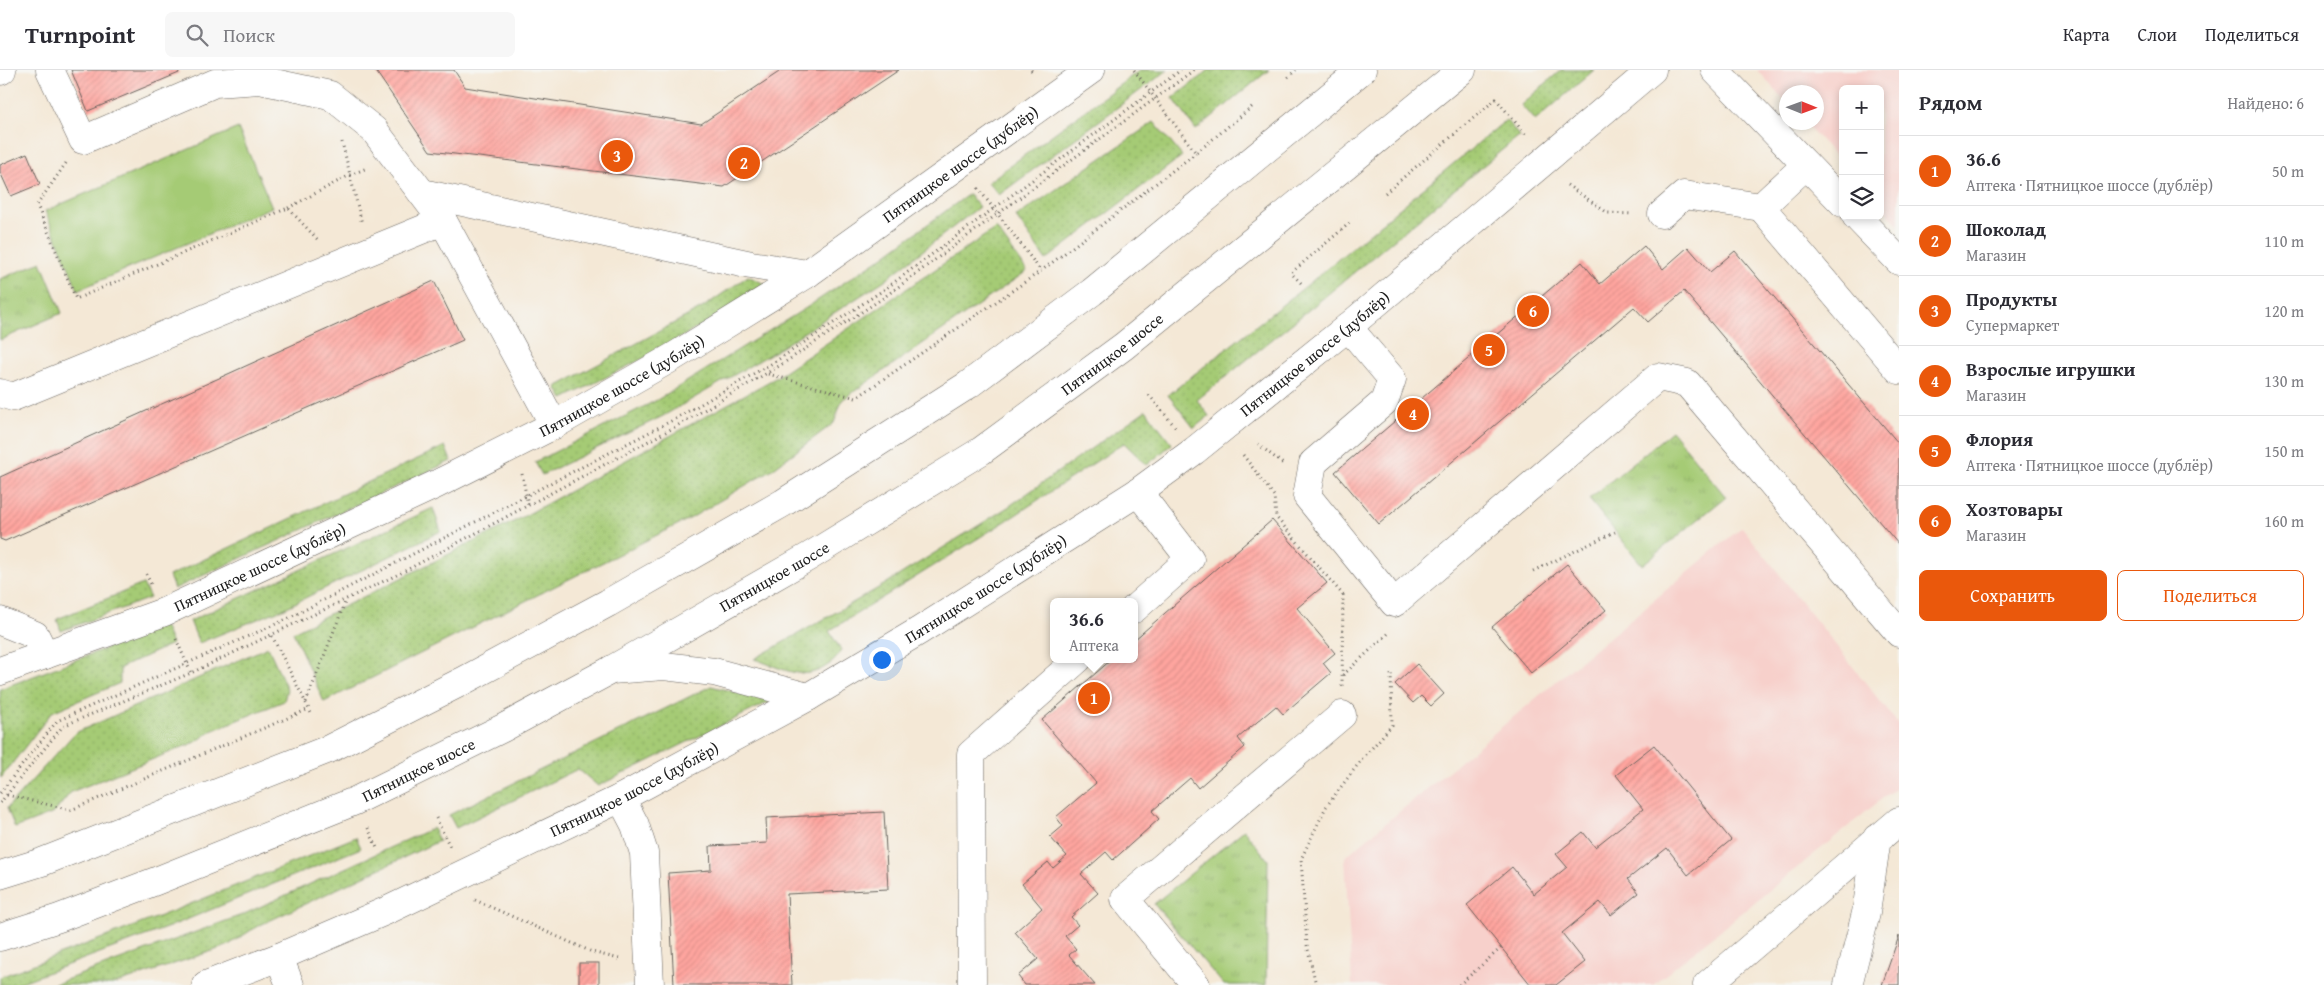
<!DOCTYPE html>
<html lang="ru">
<head>
<meta charset="utf-8">
<style>
  body { margin:0; font-family:"Gentium Book Plus",serif; background:#f7f7f7; color:#2b2b33 }
  .controls { position:absolute; right:15px; top:15px; display:grid; overflow:hidden; border-radius:8px; box-shadow:0 2px 8px #0003 }
  .controls button { width:45px; height:45px; display:grid; place-items:center; padding:0; border:0; border-bottom:1px solid #e1e1e2; background:#fff; color:#2b2b33; font:25px sans-serif }
  .compass { position:absolute; left:1779px; top:15px; width:45px; height:45px; border-radius:50%; background:#fff; box-shadow:0 2px 8px #0003; rotate:91deg }
  .you { position:absolute; left:881px; top:589px; width:18px; height:18px; margin:-12px; border:4px solid #fff; border-radius:50%; background:#1a73e8; box-shadow:0 0 0 8px #1a73e833 }
  .badge { display:grid; place-items:center; width:32px; height:32px; border-radius:50%; background:#ea580c; color:#fff; font-size:16px; font-weight:700 }
  .pin { position:absolute; translate:-50% -50%; border:2px solid #fff; box-shadow:0 1px 5px #0006 }
  .popup { position:absolute; left:1050px; top:528px; width:88px; height:65px; box-sizing:border-box; display:grid; place-content:center; border-radius:8px; background:#fff; filter:drop-shadow(0 1px 4px #0005); font-size:16px; white-space:nowrap; color:#7c7c81 }
  .popup b { font-size:19px; color:#2b2b33 }
  .popup::after { content:''; position:absolute; left:50%; top:100%; margin-left:-10px; border:10px solid transparent; border-top-color:#fff }
  .list { margin:0; padding:0; list-style:none }
  h2 { display:flex; justify-content:space-between; align-items:center; height:65px; margin:0; padding:0 20px; font-size:21px }
  h2 small { font-size:16px; font-weight:400; color:#7c7c81 }
  .list li { display:grid; grid-template-columns:32px 1fr auto; gap:15px; align-items:center; box-sizing:border-box; height:70px; padding:0 20px; border-top:1px solid #e1e1e2 }
  .list b { display:block; font-size:19px; white-space:nowrap }
  .list p { margin:0; font-size:16px; white-space:nowrap; color:#7c7c81 }
  .list em { font-size:16px; font-style:normal; color:#7c7c81 }
  .actions { display:flex; gap:10px; padding:15px 20px }
  .actions a { flex:1; padding:11px 0; border:1px solid #ea580c; border-radius:8px; text-align:center; font-size:18px; color:#ea580c }
  .actions .main { background:#ea580c; color:#fff }
  .icon { flex:none; width:28px; height:28px; fill:none; stroke:currentColor; stroke-width:2; stroke-linecap:round; stroke-linejoin:round }
  .map { position:relative; flex:none; width:1899px; height:915px; overflow:hidden }
  header { display:flex; align-items:center; gap:30px; box-sizing:border-box; height:70px; padding:0 25px; background:#fff; border-bottom:1px solid #e1e1e2 }
  header strong { font-size:24px }
  nav { display:flex; gap:28px; margin-inline-start:auto; font-size:18px }
  .search { width:350px; height:45px; background:#f7f7f7; display:flex; align-items:center; gap:12px; box-sizing:border-box; padding:0 18px; border-radius:8px; color:#7c7c81; font-size:19px }
  main { display:flex }
  aside { flex:1; background:#fff }
  .map>svg:first-child { display:block }
  .built { fill:#f7d0cb }
  .grass { fill:url(#grass-dots); stroke:#607448 }
  .park { fill:url(#park-tufts); stroke:#607448 }
  .pitch { fill:#a5cb75; stroke:#607448 }
  .building { fill:url(#building-hatch) }
  .lines { fill:none; stroke-linecap:round; stroke-linejoin:round }
  .minor-casing { stroke:#68635d; stroke-width:29 }
  .major-casing { stroke:#68635d; stroke-width:29 }
  .path { stroke:#68635d; stroke-width:3; stroke-dasharray:1 4; stroke-linecap:butt }
  .minor { stroke:#fff; stroke-width:28 }
  .major { stroke:#fff; stroke-width:28 }
  .labels { text-anchor:middle; dominant-baseline:central; stroke-width:4; stroke-linejoin:round; paint-order:stroke }
  .street-label { font-size:16px; fill:#1c1c1c; stroke:#f6f6f2 }
</style>
</head>
<body>
<header>
<strong>Turnpoint</strong>
<div class="search"><svg class="icon" aria-label="search" viewBox="0 0 24 24"><circle cx="10" cy="10" r="6"/><path d="M15 15l6 6"/></svg>Поиск</div>
<nav><a>Карта</a><a>Слои</a><a>Поделиться</a></nav>
</header>
<main>
<div class="map">
<svg width="1899" height="915" viewBox="0 0 1899 915">
  <defs>
    <pattern id="grass-dots" width="8" height="8" patternUnits="userSpaceOnUse" patternTransform="scale(1.25)"><rect width="8" height="8" fill="#a5cb75"/><path d="M2 2h.1M6 6h.1" fill="none" stroke="#8dae65" stroke-width="1.8" stroke-linecap="round"/></pattern>
    <pattern id="park-tufts" width="24" height="20" patternUnits="userSpaceOnUse" patternTransform="scale(1.25)"><rect width="24" height="20" fill="#a5cb75"/><path d="M3 7l-1-3M5 7V3M7 7l1-3M15 17l-1-3M17 17v-4M19 17l1-3" fill="none" stroke="#8dae65"/></pattern>
    <pattern id="building-hatch" width="6" height="6" patternUnits="userSpaceOnUse" patternTransform="scale(1.25)"><rect width="6" height="6" fill="#ffa59f"/><path d="M-1 1l2-2M0 6l6-6M5 7l2-2" fill="none" stroke="#da8d88"/></pattern>
  </defs>
  <rect width="100%" height="100%" fill="#f6f6f2"/>
  <filter id="ink" filterUnits="userSpaceOnUse"><feTurbulence type="fractalNoise" baseFrequency=".02" numOctaves="2"/><feDisplacementMap in="SourceGraphic" scale="10" xChannelSelector="R" yChannelSelector="G"/><feConvolveMatrix kernelMatrix="1 2 1 2 8 2 1 2 1" color-interpolation-filters="sRGB"/></filter>
  <filter id="wash" filterUnits="userSpaceOnUse"><feTurbulence type="fractalNoise" baseFrequency=".0096" numOctaves="4" result="noise"/><feDisplacementMap in="SourceGraphic" scale="20" xChannelSelector="R" yChannelSelector="G"/><feGaussianBlur stdDeviation="1.12" result="paint"/><feColorMatrix in="noise" values="0 0 0 0 0 0 0 0 0 0 0 0 0 0 0 0 0 1.4 0 .05"/><feComposite in="paint" operator="in"/></filter>
  <g filter="url(#wash)">
    <rect width="100%" height="100%" fill="#f4e8d6"/>
    <g class="built">
      <polygon points="1757,0 1899,0 1899,155 1880,135 1880,19 1843,19 1843,94 1805,53 1816,52 1816,22 1786,22 1786,32"/>
      <polygon points="1742,457 1899,655 1899,715 1653,915 1352,915 1345,787"/>
    </g>
    <g class="grass">
      <polygon points="1140,0 1168,0 999,125 988,112"/>
      <polygon points="1209,0 1269,0 1196,60 1173,28"/>
      <polygon points="1561,0 1594,0 1535,51 1521,35"/>
      <polygon points="1506,50 1519,66 1316,234 1197,330 1209,346 1194,358 1168,325 1306,216"/>
      <polygon points="1154,52 1182,86 1046,190 1016,147"/>
      <polygon points="969,124 979,137 885,210 772,283 663,346 542,405 535,392 657,330 806,238 884,186"/>
      <polygon points="996,158 1027,201 842,330 834,353 771,400 691,448 324,632 293,562 519,449 777,307"/>
      <polygon points="748,206 769,216 654,283 563,329 556,317 702,238"/>
      <path d="M 1146,340 L 1172,374 L 1147,395 L 1124,373 L 1014,446 L 829,561 L 841,580 C 837,589 833,592 825,597 C 802,612 779,597 754,589 L 882,516 L 1008,437 Z"/>
      <polygon points="445,376 451,391 174,519 169,506"/>
      <polygon points="433,438 441,461 285,538 199,573 190,551"/>
      <polygon points="143,514 150,528 61,561 57,549"/>
      <polygon points="164,556 172,574 120,598 120,613 52,642 1,708 0,619"/>
      <polygon points="268,577 287,619 284,631 211,661 196,672 71,722 54,743 15,758 7,738 75,663"/>
      <polygon points="711,616 771,631 598,716 578,699 456,758 449,745"/>
      <polygon points="433,758 439,771 256,857 227,876 112,915 52,915 242,845"/>
      <polygon points="356,767 361,778 169,857 14,915 0,915 0,907 158,847"/>
    </g>
    <g class="park">
      <polygon points="41,192 62,243 0,270 0,209"/>
      <polygon points="1672,361 1726,427 1642,495 1589,429"/>
      <polygon points="1244,760 1268,790 1266,915 1224,915 1154,834"/>
    </g>
    <polygon class="pitch" points="238,58 272,137 78,220 45,141"/>
    <g id="blocks">
      <g class="building">
        <polygon points="71,0 178,0 179,3 88,41"/>
        <polygon points="375,0 454,0 465,17 701,54 782,0 899,0 724,117 430,81"/>
        <polygon points="27,83 40,114 11,126 0,102 0,95"/>
        <polygon points="1644,176 1663,199 1688,177 1710,202 1735,181 1899,374 1899,475 1684,221 1648,252 1634,237 1379,454 1335,402 1582,192 1600,214"/>
        <polygon points="434,211 463,270 5,471 0,469 0,407"/>
        <polygon points="1272,450 1327,513 1297,538 1335,583 1323,593 1331,603 1283,644 1276,636 1238,668 1245,677 1198,718 1190,708 1152,741 1159,749 1113,790 1106,782 1081,804 1098,823 1071,847 1078,855 1065,866 1076,879 1069,885 1095,915 1025,915 1018,906 1038,889 1015,862 1042,838 1022,814 1048,792 1053,798 1067,786 1050,767 1063,756 1056,747 1096,713 1042,650 1112,589 1134,589 1134,570"/>
        <polygon points="1567,494 1606,540 1531,603 1492,557"/>
        <polygon points="1417,594 1444,624 1431,636 1421,626 1413,633 1395,614"/>
        <polygon points="1654,675 1731,770 1688,805 1667,778 1628,809 1639,823 1611,845 1600,832 1562,863 1585,892 1556,915 1531,915 1467,835 1512,797 1534,824 1567,797 1556,784 1583,762 1595,777 1643,739 1616,705"/>
        <polygon points="884,742 888,819 787,824 792,915 674,915 668,803 711,800 710,776 767,773 766,748"/>
        <polygon points="1899,866 1899,915 1882,915"/>
        <rect x="579" y="893" width="20" height="22"/>
      </g>
    </g>
  </g>
  <g filter="url(#ink)">
    <use href="#blocks" fill-opacity="0" stroke="#68635d" stroke-width="1"/>
    <g class="lines">
      <defs>
        <g id="minor">
          <polyline points="50,0 83,70 215,13 260,10 330,25 374,60 443,151 554,355"/>
          <polyline points="1715,0 1843,133"/>
          <polyline points="0,1 2,0"/>
          <polyline points="1806,95 1761,137 1899,300"/>
          <polyline points="422,123 751,195 807,204"/>
          <polyline points="1662,144 1684,125 1761,137"/>
          <polyline points="1856,146 1899,191"/>
          <polyline points="1348,257 1392,309 1384,332 1313,393 1307,426 1394,533 1658,307 1687,313 1899,563"/>
          <polyline points="0,323 13,327 443,151"/>
          <polyline points="1134,539 1190,489 1138,422"/>
          <polyline points="0,551 35,565 45,585"/>
          <polyline points="611,600 664,596 714,602 808,627"/>
          <path id="s1" d="M 0,601 L 164,542 L 437,414 L 554,355 L 673,287 L 807,204 L 1091,0"/>
          <polyline points="621,728 635,755 644,783 650,915"/>
          <polyline points="279,887 290,915"/>
          <path id="s2" d="M 206,915 L 279,887 L 388,840 L 621,728 L 808,627 L 919,561 L 1138,422 L 1194,381 L 1348,257 L 1652,0"/>
          <polyline points="972,915 971,684 1078,589"/>
          <polyline points="1196,915 1125,829 1342,645"/>
          <polyline points="1707,915 1899,751"/>
          <polyline points="1848,915 1866,843 1877,768"/>
        </g>
        <g id="major">
          <polyline points="0,805 42,792 329,679 463,611 608,533 783,433 968,315 1092,222 1362,0"/>
          <path id="s3" d="M 0,867 L 59,848 L 156,811 L 355,731 L 503,658 L 611,600 L 810,486 L 981,381 L 1124,276 L 1462,0"/>
        </g>
      </defs>
      <use href="#minor" class="minor-casing"/>
      <use href="#major" class="major-casing"/>
      <g class="path">
        <polyline points="1031,0 1032,1"/>
        <polyline points="1134,0 1196,83 1253,36"/>
        <polyline points="1288,7 1296,0"/>
        <polyline points="342,72 362,154"/>
        <polyline points="66,93 37,135 76,229 288,138 319,171"/>
        <polyline points="1567,115 1608,143 1633,144"/>
        <polyline points="978,118 1041,201"/>
        <polyline points="1385,123 1496,29 1527,66"/>
        <polyline points="288,138 350,105 367,98"/>
        <polyline points="1301,213 1291,203 1352,151"/>
        <polyline points="768,304 856,328 1041,201 1196,83"/>
        <polyline points="1149,325 1177,359"/>
        <polyline points="1258,374 1283,394"/>
        <polyline points="1243,385 1274,426 1276,447 1343,525 1342,617"/>
        <polyline points="522,404 528,435"/>
        <polyline points="1533,501 1615,462"/>
        <polyline points="146,504 152,516"/>
        <polyline points="272,566 311,643"/>
        <polyline points="176,569 191,603"/>
        <polyline points="1343,605 1390,562"/>
        <polyline points="306,632 346,530"/>
        <polyline points="0,723 57,651 287,549 673,350 776,291 885,219 1181,0"/>
        <polyline points="7,725 71,740 309,639"/>
        <polyline points="0,733 63,656 191,603 401,503 675,357 779,296 883,228 1194,0"/>
        <polyline points="436,748 451,779"/>
        <polyline points="368,758 377,778"/>
        <polyline points="475,830 592,882 619,889"/>
        <polyline points="1316,915 1307,875 1301,789 1326,737 1359,693 1392,655 1391,601"/>
        <polyline points="1459,915 1501,878"/>
      </g>
      <use href="#minor" class="minor"/>
      <use href="#major" class="major"/>
    </g>
  </g>
  <g class="labels">
    <g class="street-label">
      <text stroke="none"><textPath href="#s1" startOffset="1090">Пятницкое шоссе (дублёр)</textPath></text>
      <text stroke="none"><textPath href="#s3" startOffset="1261">Пятницкое шоссе</textPath></text>
      <text stroke="none"><textPath href="#s2" startOffset="1281">Пятницкое шоссе (дублёр)</textPath></text>
      <text stroke="none"><textPath href="#s1" startOffset="685">Пятницкое шоссе (дублёр)</textPath></text>
      <text stroke="none"><textPath href="#s1" startOffset="280">Пятницкое шоссе (дублёр)</textPath></text>
      <text stroke="none"><textPath href="#s3" startOffset="856">Пятницкое шоссе</textPath></text>
      <text stroke="none"><textPath href="#s2" startOffset="876">Пятницкое шоссе (дублёр)</textPath></text>
      <text stroke="none"><textPath href="#s3" startOffset="451">Пятницкое шоссе</textPath></text>
      <text stroke="none"><textPath href="#s2" startOffset="471">Пятницкое шоссе (дублёр)</textPath></text>
    </g>
  </g>
</svg>
<div class="controls">
<button>+</button>
<button>−</button>
<button><svg class="icon" aria-label="layers" viewBox="0 0 24 24"><path d="M12 4l9 5-9 5-9-5zM3 14l9 5 9-5"/></svg></button>
</div>
<svg class="compass" viewBox="-18 -18 36 36"><path d="M0-13l5 13h-10z" fill="#e53935"/><path d="M0 13l5-13h-10z" fill="#7c7c81"/></svg>
<div class="you"></div>
<div class="pin badge" style="left:1094px;top:628px">1</div>
<div class="popup"><b>36.6</b>Аптека</div>
<div class="pin badge" style="left:744px;top:93px">2</div>
<div class="pin badge" style="left:617px;top:86px">3</div>
<div class="pin badge" style="left:1413px;top:344px">4</div>
<div class="pin badge" style="left:1489px;top:280px">5</div>
<div class="pin badge" style="left:1533px;top:241px">6</div>
</div>
<aside>
<h2>Рядом<small>Найдено: 6</small></h2>
<ul class="list">
<li><span class="badge">1</span><div><b>36.6</b><p>Аптека · Пятницкое шоссе (дублёр)</p></div><em>50 m</em></li>
<li><span class="badge">2</span><div><b>Шоколад</b><p>Магазин</p></div><em>110 m</em></li>
<li><span class="badge">3</span><div><b>Продукты</b><p>Супермаркет</p></div><em>120 m</em></li>
<li><span class="badge">4</span><div><b>Взрослые игрушки</b><p>Магазин</p></div><em>130 m</em></li>
<li><span class="badge">5</span><div><b>Флория</b><p>Аптека · Пятницкое шоссе (дублёр)</p></div><em>150 m</em></li>
<li><span class="badge">6</span><div><b>Хозтовары</b><p>Магазин</p></div><em>160 m</em></li>
</ul>
<div class="actions"><a class="main">Сохранить</a><a>Поделиться</a></div>
</aside>
</main>
</body>
</html>
